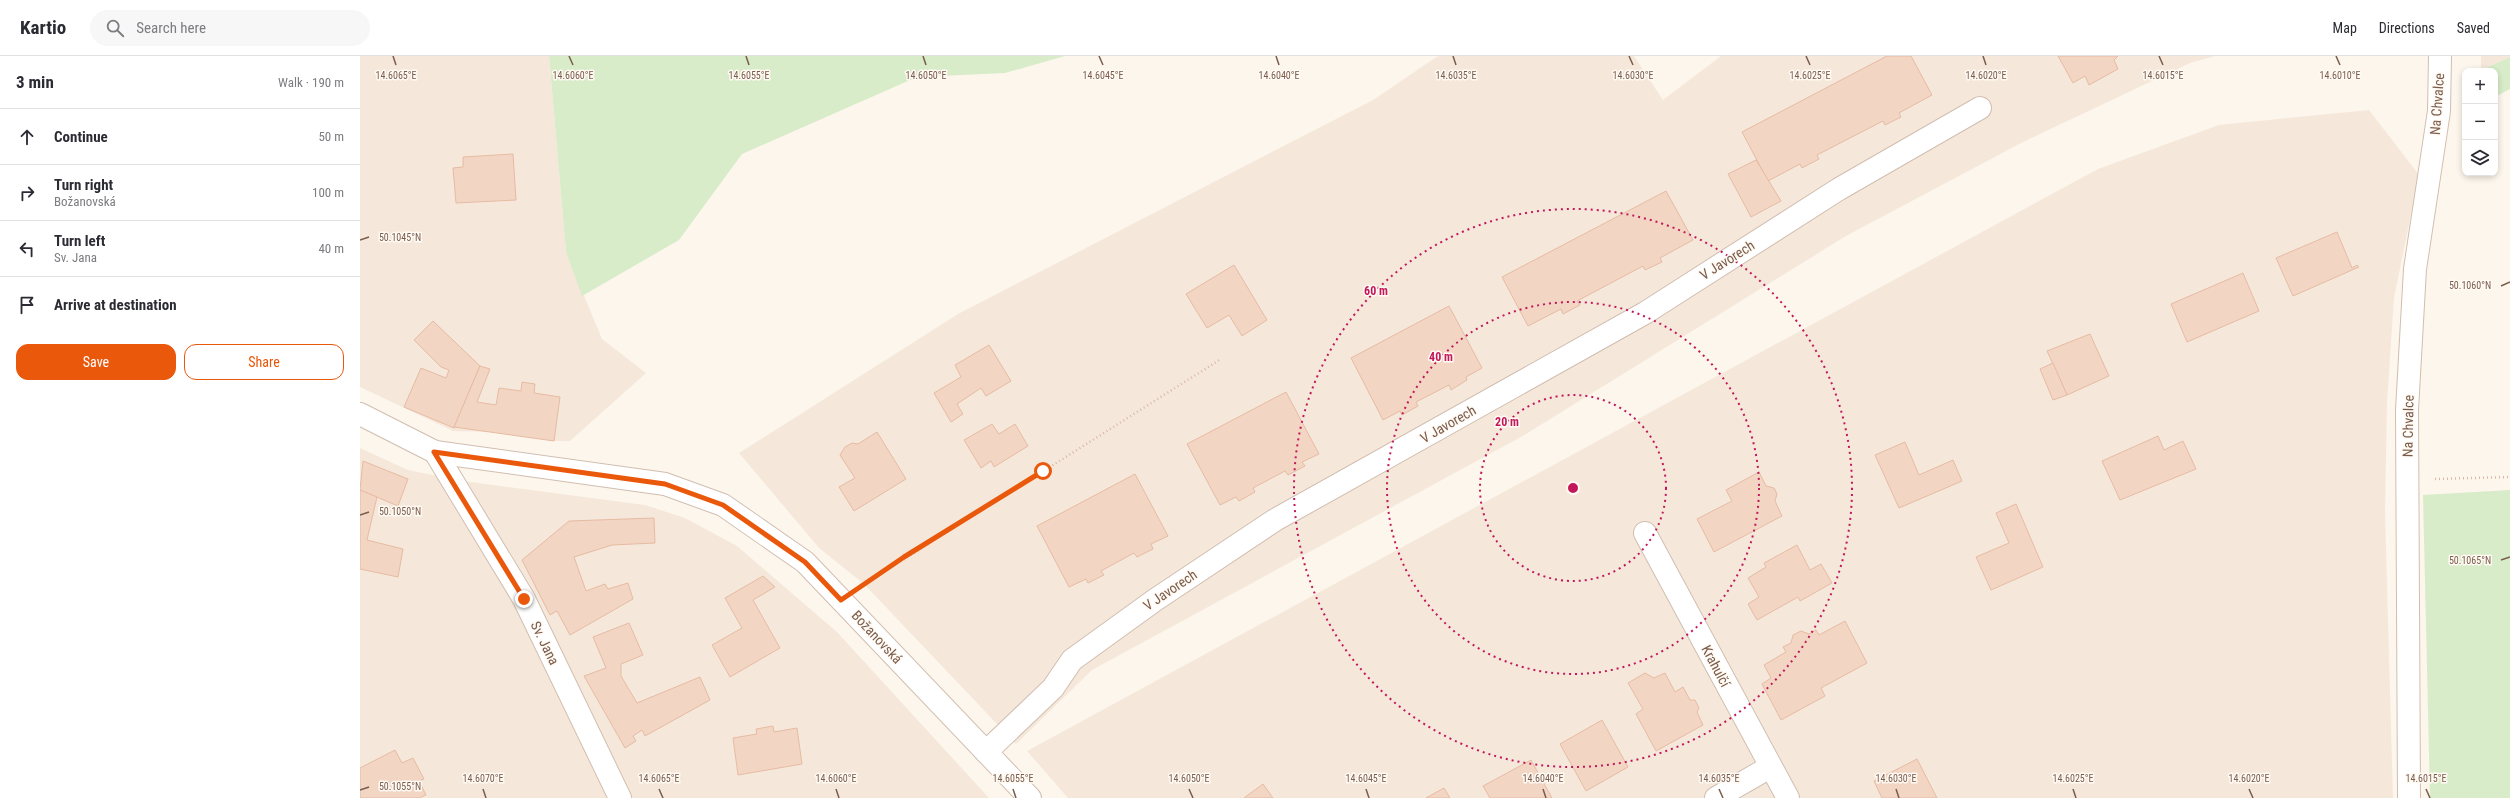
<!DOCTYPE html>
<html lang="en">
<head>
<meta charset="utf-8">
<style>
  body { margin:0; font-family:"Roboto Condensed",sans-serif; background:#f7f7f7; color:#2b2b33 }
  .controls { position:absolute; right:12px; top:12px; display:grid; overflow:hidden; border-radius:8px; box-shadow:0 2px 6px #0003 }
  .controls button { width:36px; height:36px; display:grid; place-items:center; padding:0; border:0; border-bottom:1px solid #e1e1e2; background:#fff; color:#2b2b33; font:20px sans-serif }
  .stop { position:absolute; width:12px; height:12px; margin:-9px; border:3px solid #ea580c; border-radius:50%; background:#fff }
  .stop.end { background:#ea580c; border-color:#fff; box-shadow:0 1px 4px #0008 }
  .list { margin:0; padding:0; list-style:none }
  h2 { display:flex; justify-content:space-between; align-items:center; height:52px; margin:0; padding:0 16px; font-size:17px }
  h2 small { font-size:13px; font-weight:400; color:#7c7c81 }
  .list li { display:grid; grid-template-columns:26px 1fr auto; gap:12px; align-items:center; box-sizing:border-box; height:56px; padding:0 16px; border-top:1px solid #e1e1e2 }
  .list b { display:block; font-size:15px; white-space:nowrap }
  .list p { margin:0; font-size:13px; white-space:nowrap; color:#7c7c81 }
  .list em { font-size:13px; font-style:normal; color:#7c7c81 }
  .actions { display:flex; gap:8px; padding:12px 16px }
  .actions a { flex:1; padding:9px 0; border:1px solid #ea580c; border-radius:12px; text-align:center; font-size:14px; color:#ea580c }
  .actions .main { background:#ea580c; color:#fff }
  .icon { flex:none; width:22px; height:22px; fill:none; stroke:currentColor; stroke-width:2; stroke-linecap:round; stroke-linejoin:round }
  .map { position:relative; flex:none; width:2150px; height:742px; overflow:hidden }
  header { display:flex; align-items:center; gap:24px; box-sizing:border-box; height:56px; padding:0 20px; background:#fff; border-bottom:1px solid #e1e1e2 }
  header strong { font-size:19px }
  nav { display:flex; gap:22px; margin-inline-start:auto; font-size:14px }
  .search { width:280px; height:36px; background:#f7f7f7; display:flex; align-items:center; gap:10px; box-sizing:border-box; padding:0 14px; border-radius:22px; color:#7c7c81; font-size:15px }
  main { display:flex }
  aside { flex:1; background:#fff }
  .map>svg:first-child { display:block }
  .residential { fill:#f5e8da }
  .green { fill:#d8ecc9 }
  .building { fill:#f3d5c3; stroke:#e6bba3 }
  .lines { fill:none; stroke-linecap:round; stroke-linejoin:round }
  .minor-casing { stroke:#d1beb0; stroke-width:24 }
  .tertiary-casing { stroke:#d1beb0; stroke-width:24 }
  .path { stroke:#d9b8a5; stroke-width:2.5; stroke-dasharray:1 3; stroke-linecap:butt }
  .minor { stroke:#fff; stroke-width:22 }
  .tertiary { stroke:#fff; stroke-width:22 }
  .route { stroke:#ea580c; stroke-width:5 }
  .ticks { fill:none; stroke:#7a5c4d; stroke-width:1.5 }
  .ring { fill:none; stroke:#c2185b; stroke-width:2; stroke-dasharray:2 4 }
  .labels { text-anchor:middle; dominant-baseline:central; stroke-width:3; stroke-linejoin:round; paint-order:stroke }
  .street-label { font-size:14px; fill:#7a5c4d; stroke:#fffaf3 }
  .ticks-label { font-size:10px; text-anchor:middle; fill:#7a5c4d; stroke:#fffaf3; stroke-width:3; stroke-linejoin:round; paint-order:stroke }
  .centre { fill:#c2185b; stroke:#fffaf3; stroke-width:2 }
  .ring-label { font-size:12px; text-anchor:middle; font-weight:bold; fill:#c2185b; stroke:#fffaf3; stroke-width:3; stroke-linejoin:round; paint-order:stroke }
</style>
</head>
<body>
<header>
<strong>Kartio</strong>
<div class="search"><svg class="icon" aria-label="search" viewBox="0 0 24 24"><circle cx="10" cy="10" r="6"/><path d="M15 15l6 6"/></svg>Search here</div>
<nav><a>Map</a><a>Directions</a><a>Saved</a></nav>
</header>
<main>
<aside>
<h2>3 min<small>Walk · 190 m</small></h2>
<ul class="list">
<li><svg class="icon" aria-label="ahead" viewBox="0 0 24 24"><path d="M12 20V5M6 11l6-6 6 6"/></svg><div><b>Continue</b></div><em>50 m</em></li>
<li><svg class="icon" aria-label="right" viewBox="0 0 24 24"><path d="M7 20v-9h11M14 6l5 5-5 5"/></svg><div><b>Turn right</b><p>Božanovská</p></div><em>100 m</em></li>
<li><svg class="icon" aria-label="left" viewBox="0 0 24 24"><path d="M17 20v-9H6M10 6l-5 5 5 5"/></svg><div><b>Turn left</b><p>Sv. Jana</p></div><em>40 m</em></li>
<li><svg class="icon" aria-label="arrive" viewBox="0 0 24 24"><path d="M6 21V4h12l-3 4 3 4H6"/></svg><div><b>Arrive at destination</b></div></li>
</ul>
<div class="actions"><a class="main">Save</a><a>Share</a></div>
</aside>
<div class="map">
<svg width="2150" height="742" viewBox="0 0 2150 742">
  <rect width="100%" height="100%" fill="#fdf6ec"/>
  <g class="residential">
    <polygon points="0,0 189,0 206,196 242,283 286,317 210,385 194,385 131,376 93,375 0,331"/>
    <polygon points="1078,0 1274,0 1303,44 1361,0 1855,0 1830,7 1661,87 1486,180 1161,381 732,614 656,688 504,528 459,492 379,397 598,258 1013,44"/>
    <polygon points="2121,0 2150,0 2150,1 2121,14"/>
    <polygon points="2009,54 2059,119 2034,242 2027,346 2025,456 2033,742 708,742 667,695 1738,113 1859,69"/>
    <polygon points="0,392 48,414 103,425 285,449 325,462 377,490 477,576 629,742 0,742"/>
  </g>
  <g class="green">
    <polygon points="189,0 705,0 645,17 557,21 382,98 319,184 222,240 206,196"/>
    <polygon points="2150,1 2150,33 2135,41 2135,15 2121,14"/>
    <polygon points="2150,434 2150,742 2070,742 2063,439"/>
  </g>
  <g class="building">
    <polygon points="1527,0 1551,0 1572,39 1539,57 1541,61 1525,69 1523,65 1457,99 1459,103 1442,112 1440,108 1408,125 1382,76"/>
    <polygon points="1698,0 1758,0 1754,4 1758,13 1729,29 1725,20 1713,27"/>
    <polygon points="153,98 156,144 96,147 93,112 103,111 103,101"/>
    <polygon points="1396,104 1421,145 1391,161 1368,118"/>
    <polygon points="1306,135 1333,184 1300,202 1302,206 1285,214 1283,210 1217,245 1220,249 1203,258 1201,253 1168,270 1142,221"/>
    <polygon points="1977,176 1992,212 1997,209 1999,211 1933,240 1916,202"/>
    <polygon points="874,209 907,264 882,280 869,259 847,272 826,238"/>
    <polygon points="1883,217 1899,255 1827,286 1811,248"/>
    <polygon points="1089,250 1122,312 1106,321 1107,324 1091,334 1089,329 1056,346 1058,350 1042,359 1040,355 1023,364 991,302"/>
    <polygon points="73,265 120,310 94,372 44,351 61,312 86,322 89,314 81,311 54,284"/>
    <polygon points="1730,278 1749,320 1707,339 1687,295"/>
    <polygon points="629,289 651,325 626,340 621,332 597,348 603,358 591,366 574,337 601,321 595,309"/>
    <polygon points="1693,307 1707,339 1693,344 1680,313"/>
    <polygon points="120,310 130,313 117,346 136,349 139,332 161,335 162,326 175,328 174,337 200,341 194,385 94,371"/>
    <polygon points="926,336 959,398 942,406 945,410 928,419 925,415 893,432 895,436 879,445 876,441 860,449 827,388"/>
    <polygon points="632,368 639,378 655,368 668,390 634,411 631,405 621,412 604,384"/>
    <polygon points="517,376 546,423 494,455 479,431 495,422 480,399 485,391 492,387 498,388"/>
    <polygon points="1798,380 1804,394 1823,385 1836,413 1760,444 1742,405"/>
    <polygon points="1545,386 1559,419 1593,404 1602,425 1539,452 1515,399"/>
    <polygon points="3,405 48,423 38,450 0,434"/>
    <polygon points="1399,416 1406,430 1414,432 1417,438 1415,445 1422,460 1354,496 1337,463 1372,445 1366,434"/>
    <polygon points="775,418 808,480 791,488 793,493 777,501 774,497 741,515 744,519 728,527 726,523 709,531 677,470"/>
    <polygon points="0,434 17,441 7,484 43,493 38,521 0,513"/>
    <polygon points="1656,448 1683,511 1631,534 1616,501 1649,487 1636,457"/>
    <polygon points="294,462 295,487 252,489 214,501 226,535 245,528 248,533 268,527 273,543 210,579 197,555 190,559 162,504 209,465"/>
    <polygon points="1437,489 1450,514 1461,508 1472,527 1440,545 1438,541 1397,564 1388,548 1399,541 1388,522 1406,511 1404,507"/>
    <polygon points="403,520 415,531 393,544 420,592 370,621 352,589 382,572 365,542"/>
    <polygon points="1485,565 1507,607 1461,632 1465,640 1421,664 1402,628 1411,622 1404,609 1426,596 1423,591 1431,587 1433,579 1441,575 1449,578 1456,574 1459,579"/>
    <polygon points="269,567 283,599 261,608 261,620 277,647 340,621 350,644 285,680 282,674 273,680 276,685 265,692 224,620 246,612 233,581"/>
    <polygon points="1285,617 1294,622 1305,617 1315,636 1323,631 1330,644 1335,644 1339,652 1337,656 1343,669 1296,695 1276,658 1283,653 1268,627"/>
    <polygon points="1242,664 1268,711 1226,735 1200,688"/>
    <polygon points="413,670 414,676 437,672 442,708 378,719 373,682 397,678 396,673"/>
    <polygon points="35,694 42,707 53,702 64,723 59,725 66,739 59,742 0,742 0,712"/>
    <polygon points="1557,703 1577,742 1522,742 1514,725"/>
    <polygon points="1171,704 1192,742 1130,742 1123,730"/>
    <polygon points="903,728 913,742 884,742"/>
    <polygon points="1084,732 1090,742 1066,742"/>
  </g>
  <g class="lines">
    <defs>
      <g id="minor">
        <polyline points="75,396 164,543 260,742"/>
        <polyline points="1285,477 1428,742"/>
        <polyline points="626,696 693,632 712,604 795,544 915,464 1285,257 1479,133 1620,52"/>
        <polyline points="1356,742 1410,711"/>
        <polyline points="2049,742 2047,354 2055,213 2079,55 2080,0"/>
      </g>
      <polyline id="tertiary" points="0,358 75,396 305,428 363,449 445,506 670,742"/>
    </defs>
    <use href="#minor" class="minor-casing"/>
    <use href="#tertiary" class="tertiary-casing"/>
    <g class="path">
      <polyline points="2075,423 2150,421"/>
      <polyline points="503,529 861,303"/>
    </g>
    <use href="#minor" class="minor"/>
    <use href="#tertiary" class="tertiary"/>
  </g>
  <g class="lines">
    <polyline class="route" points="164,543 74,396 305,428 363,449 445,506 481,544 544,501 683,415"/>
  </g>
  <path class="ticks" d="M 33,0 L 36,9M 209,0 L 213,9M 386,0 L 389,9M 563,0 L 566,9M 739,0 L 743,9M 916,0 L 919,9M 1093,0 L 1096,9M 1269,0 L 1273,9M 1446,0 L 1450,9M 1623,0 L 1626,9M 1799,0 L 1803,9M 1976,0 L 1980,9M 0,184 L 9,181M 2141,230 L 2150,226M 0,459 L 9,456M 2141,504 L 2150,501M 123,733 L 126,742M 299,733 L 303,742M 476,733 L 479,742M 653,733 L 656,742M 829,733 L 833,742M 1006,733 L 1009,742M 1183,733 L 1186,742M 1359,733 L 1363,742M 1536,733 L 1539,742M 1713,733 L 1716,742M 1889,733 L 1893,742M 2066,733 L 2070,742M 0,734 L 9,731"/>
  <g class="ring">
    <circle cx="1213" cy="432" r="93"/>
    <circle cx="1213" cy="432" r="186"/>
    <circle cx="1213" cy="432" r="279"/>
  </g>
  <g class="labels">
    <g class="street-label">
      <text transform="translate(2077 48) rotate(-86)">Na Chvalce</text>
      <text transform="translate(1367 204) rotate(-32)">V Javorech</text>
      <text transform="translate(1088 368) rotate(-30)">V Javorech</text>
      <text transform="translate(2048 370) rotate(-89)">Na Chvalce</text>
      <text transform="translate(810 534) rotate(-34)">V Javorech</text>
      <text transform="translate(517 581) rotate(47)">Božanovská</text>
      <text transform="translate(185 587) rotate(64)">Sv. Jana</text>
      <text transform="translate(1356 610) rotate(62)">Krahulčí</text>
    </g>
  </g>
  <g class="ticks-label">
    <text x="36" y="23">14.6065°E</text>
    <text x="213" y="23">14.6060°E</text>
    <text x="389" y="23">14.6055°E</text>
    <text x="566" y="23">14.6050°E</text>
    <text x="743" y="23">14.6045°E</text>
    <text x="919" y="23">14.6040°E</text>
    <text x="1096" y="23">14.6035°E</text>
    <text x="1273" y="23">14.6030°E</text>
    <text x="1450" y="23">14.6025°E</text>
    <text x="1626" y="23">14.6020°E</text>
    <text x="1803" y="23">14.6015°E</text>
    <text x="1980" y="23">14.6010°E</text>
    <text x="40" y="185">50.1045°N</text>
    <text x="2110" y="233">50.1060°N</text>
    <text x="40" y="459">50.1050°N</text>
    <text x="2110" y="508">50.1065°N</text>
    <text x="123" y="726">14.6070°E</text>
    <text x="299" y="726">14.6065°E</text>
    <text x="476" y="726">14.6060°E</text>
    <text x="653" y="726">14.6055°E</text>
    <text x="829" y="726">14.6050°E</text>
    <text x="1006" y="726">14.6045°E</text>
    <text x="1183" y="726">14.6040°E</text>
    <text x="1359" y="726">14.6035°E</text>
    <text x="1536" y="726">14.6030°E</text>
    <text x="1713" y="726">14.6025°E</text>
    <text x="1889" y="726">14.6020°E</text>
    <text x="2066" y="726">14.6015°E</text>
    <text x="40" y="734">50.1055°N</text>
  </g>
  <circle cx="1213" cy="432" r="6" class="centre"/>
  <g class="ring-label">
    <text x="1016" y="239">60 m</text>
    <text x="1081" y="305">40 m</text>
    <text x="1147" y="370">20 m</text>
  </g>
</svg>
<div class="controls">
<button>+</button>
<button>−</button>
<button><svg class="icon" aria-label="layers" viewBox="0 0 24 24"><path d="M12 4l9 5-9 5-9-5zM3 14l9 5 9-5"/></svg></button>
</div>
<div class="stop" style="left:683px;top:415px"></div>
<div class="stop end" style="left:164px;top:543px"></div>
</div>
</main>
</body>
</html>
